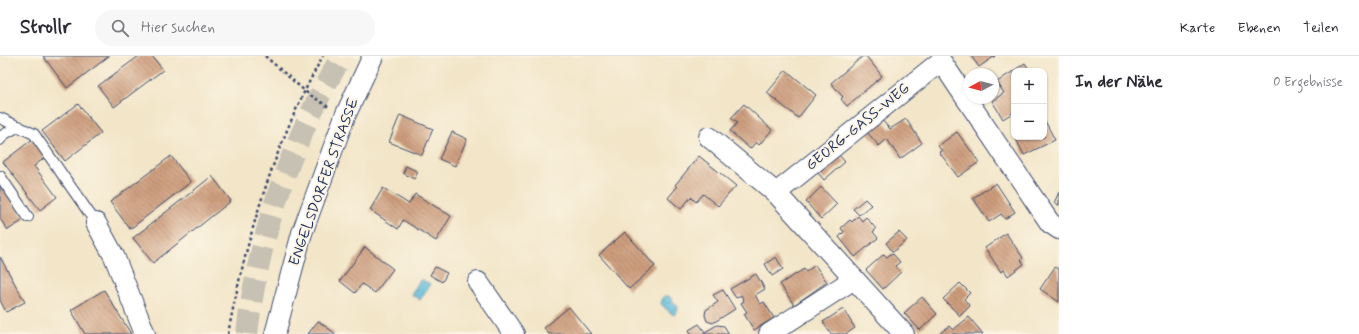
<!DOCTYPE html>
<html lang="de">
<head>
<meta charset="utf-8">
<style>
  body { margin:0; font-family:Mynerve,sans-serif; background:#f7f7f7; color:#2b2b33 }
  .controls { position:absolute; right:12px; top:12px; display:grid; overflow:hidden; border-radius:8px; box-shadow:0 1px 3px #0004 }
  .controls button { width:36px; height:36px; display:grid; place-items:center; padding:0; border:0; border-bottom:1px solid #e1e1e2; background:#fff; color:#2b2b33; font:20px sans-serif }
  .compass { position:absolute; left:963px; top:12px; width:36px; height:36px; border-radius:50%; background:#fff; box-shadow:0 1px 3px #0004; rotate:263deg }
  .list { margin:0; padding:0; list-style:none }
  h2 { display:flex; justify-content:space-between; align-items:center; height:52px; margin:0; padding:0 16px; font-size:17px }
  h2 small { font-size:13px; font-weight:400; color:#7c7c81 }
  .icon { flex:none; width:22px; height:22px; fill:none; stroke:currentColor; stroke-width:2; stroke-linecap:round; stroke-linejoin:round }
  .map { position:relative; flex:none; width:1059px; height:278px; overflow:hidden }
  header { display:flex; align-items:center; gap:24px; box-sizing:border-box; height:56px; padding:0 20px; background:#fff; border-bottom:1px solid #e1e1e2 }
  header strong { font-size:19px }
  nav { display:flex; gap:22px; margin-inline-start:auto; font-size:14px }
  .search { width:280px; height:36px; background:#f7f7f7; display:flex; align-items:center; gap:10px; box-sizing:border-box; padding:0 14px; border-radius:22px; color:#7c7c81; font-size:15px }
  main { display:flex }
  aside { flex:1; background:#fff }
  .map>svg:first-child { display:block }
  .water { fill:url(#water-waves); stroke:#3c769c }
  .building { fill:url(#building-back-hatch) }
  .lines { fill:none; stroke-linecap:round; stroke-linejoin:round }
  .primary-tunnel { stroke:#c7c1b3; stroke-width:22; stroke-dasharray:22 11; stroke-linecap:butt }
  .lane-casing { stroke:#3b4a6e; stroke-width:12 }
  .street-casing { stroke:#3b4a6e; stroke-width:22 }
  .path { stroke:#3b4a6e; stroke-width:2.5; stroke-dasharray:3 3; stroke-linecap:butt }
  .lane { stroke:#fff; stroke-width:10 }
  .street { stroke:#fff; stroke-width:20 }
  .labels { text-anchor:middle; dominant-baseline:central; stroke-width:3.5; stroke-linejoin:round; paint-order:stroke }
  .street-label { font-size:15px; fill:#1b2f5e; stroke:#fcf5e5 }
</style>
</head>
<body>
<header>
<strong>Strollr</strong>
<div class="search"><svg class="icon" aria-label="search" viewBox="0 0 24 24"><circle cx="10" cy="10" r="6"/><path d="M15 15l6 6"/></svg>Hier suchen</div>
<nav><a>Karte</a><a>Ebenen</a><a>Teilen</a></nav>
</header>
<main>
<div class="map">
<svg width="1059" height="278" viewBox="0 0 1059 278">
  <defs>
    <pattern id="water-waves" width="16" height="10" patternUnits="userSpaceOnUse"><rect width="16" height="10" fill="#5dbcdb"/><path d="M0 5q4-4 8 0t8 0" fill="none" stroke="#4c99b5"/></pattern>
    <pattern id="building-back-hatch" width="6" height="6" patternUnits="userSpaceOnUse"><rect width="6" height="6" fill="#cd9c7b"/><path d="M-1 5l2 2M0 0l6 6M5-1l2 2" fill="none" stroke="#a68068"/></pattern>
  </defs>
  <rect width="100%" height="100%" fill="#fcf5e5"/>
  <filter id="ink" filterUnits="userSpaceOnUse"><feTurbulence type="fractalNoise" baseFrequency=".025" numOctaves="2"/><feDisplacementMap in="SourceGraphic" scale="8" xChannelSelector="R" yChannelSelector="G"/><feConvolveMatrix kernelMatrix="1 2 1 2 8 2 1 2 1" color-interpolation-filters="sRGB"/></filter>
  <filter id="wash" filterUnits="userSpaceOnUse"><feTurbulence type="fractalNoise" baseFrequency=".012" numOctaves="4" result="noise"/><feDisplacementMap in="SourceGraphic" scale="16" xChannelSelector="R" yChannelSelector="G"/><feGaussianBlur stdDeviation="0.9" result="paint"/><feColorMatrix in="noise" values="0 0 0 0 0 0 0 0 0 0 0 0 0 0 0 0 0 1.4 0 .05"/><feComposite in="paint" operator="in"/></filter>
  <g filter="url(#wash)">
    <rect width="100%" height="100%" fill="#f2e5c8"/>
    <g class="water">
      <polygon points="421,223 430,228 420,244 411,238"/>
      <polygon points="665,240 669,240 678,251 677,257 673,259 661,248 663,241"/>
    </g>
    <g id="blocks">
      <g class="building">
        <polygon points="43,0 109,0 67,32"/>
        <polygon points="139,0 152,0 163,14 114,51 98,30"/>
        <polygon points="863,0 866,0 882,20 847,50 841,43 843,41 831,27"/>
        <polygon points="971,0 995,0 979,11"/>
        <polygon points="1025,7 1030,15 1014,15 1014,56 1003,63 992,45 1004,37 997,26"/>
        <polygon points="786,14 816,39 798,62 767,37"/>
        <polygon points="78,48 101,77 65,105 42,75"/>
        <polygon points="744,48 772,74 759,89 756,86 750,93 730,75 737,67 731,62"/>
        <polygon points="400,59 433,73 422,99 389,86"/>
        <polygon points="879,61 890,73 906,63 922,87 900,103 887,83 879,90 865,74"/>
        <polygon points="1044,63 1055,84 1024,99 1015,81 1044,81"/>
        <polygon points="452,76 467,83 455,110 439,103"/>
        <polygon points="957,76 979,106 958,121 939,96 942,95 938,90"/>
        <polygon points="34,82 47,100 34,110 57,141 40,154 3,106"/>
        <polygon points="839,99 845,106 824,124 818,117"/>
        <polygon points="171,100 191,126 130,173 110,146"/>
        <polygon points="699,100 736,130 718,150 703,138 696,146 691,141 681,153 668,142 677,131 675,129"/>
        <polygon points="406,110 418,116 414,123 403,117"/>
        <polygon points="212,120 231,145 153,207 133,182"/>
        <polygon points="0,126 25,163 8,174 0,163"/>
        <polygon points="996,127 1015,156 1005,163 1001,158 989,166 973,142"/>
        <polygon points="821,131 837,148 821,163 806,146"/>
        <polygon points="383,132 409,148 415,138 451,160 436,185 403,164 398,173 370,154"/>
        <polygon points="1059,136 1059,149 1054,147"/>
        <polygon points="865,143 871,149 859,159 853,153"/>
        <polygon points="858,160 862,165 866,161 876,173 873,176 878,182 855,201 839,181 844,176 841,172 850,164 852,166"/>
        <polygon points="625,176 655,210 629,233 599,199"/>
        <polygon points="899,176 907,184 893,196 886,187"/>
        <polygon points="1006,177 1023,202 1021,204 1024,208 1008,220 1004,214 1001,216 985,192"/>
        <polygon points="365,191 393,213 375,237 362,228 355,237 340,225"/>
        <polygon points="892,197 900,206 895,210 901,216 883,233 866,214 884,198 887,201"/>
        <polygon points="0,201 25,246 6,256 0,244"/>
        <polygon points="776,201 783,213 772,220 765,208"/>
        <polygon points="815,209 827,226 794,249 780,228 804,213 806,216"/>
        <polygon points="435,211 447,217 442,226 430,219"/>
        <polygon points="1055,211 1059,213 1059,246 1040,233"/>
        <polygon points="756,218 765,233 755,239 760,248 764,246 774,262 754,274 744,258 747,256 741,247 744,245 741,239 736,242 730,233"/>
        <polygon points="960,227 970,237 964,243 970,250 960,260 943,243"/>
        <polygon points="104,234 131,278 85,278 71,254"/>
        <polygon points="723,234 735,253 713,267 707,265 705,259 706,254 718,246 713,239"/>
        <polygon points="922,241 937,258 920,274 904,257"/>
        <polygon points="569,251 591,278 549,278 544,272"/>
        <polygon points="843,253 855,272 846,278 831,278 823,266"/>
        <polygon points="969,261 983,278 939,278 949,270 953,274"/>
        <polygon points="318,265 336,278 308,278"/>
        <polygon points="699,268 705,276 717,269 724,270 729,278 691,278 689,274"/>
      </g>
    </g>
  </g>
  <g filter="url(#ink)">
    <use href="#blocks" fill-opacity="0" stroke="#3b4a6e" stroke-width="1"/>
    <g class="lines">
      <path class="primary-tunnel" d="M 247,278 C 258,181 291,84 342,0"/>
      <defs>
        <g id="lane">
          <polyline points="0,62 34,78 96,167"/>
          <polyline points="0,84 3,79 19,70"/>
          <polyline points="0,120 28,161"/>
        </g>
        <g id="street">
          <polyline points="709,81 776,137 904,278"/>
          <polyline points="776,137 941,5 1050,167 1059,173"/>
          <polyline points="96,167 114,200 145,278"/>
          <polyline points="478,226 514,278"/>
          <polyline points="275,278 302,177 345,60 373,0"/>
          <polyline points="769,278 854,223"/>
        </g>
      </defs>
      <use href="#lane" class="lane-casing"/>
      <use href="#street" class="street-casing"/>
      <g class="path">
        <polyline points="265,0 306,36 330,52"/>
        <path d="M 228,278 C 246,182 275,86 323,0"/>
      </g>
      <use href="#lane" class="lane"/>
      <use href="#street" class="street"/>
    </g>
  </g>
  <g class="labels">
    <g class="street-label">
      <text transform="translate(858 71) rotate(-39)">GEORG-GASS-WEG</text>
      <text transform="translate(324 126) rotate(-70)">ENGELSDORFER STRASSE</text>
    </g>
  </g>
</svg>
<div class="controls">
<button>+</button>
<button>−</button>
</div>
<svg class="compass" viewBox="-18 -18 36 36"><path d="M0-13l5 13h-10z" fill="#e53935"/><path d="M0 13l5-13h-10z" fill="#7c7c81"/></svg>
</div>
<aside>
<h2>In der Nähe<small>0 Ergebnisse</small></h2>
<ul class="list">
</ul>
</aside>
</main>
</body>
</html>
